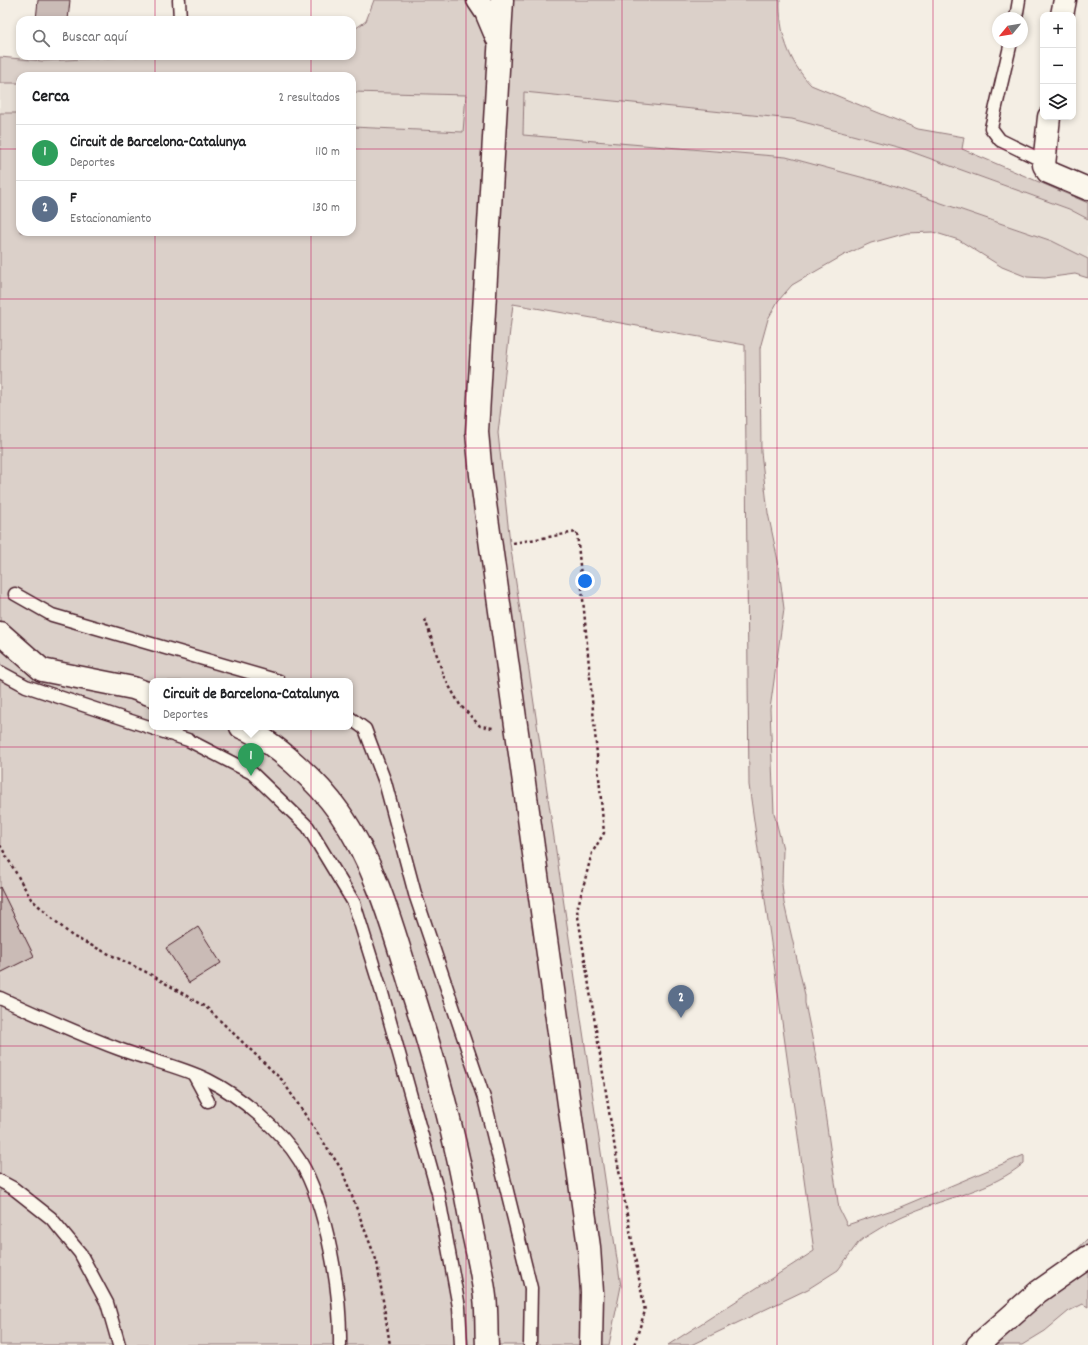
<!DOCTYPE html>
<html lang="es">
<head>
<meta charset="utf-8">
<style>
  body { margin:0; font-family:Dekko,sans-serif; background:#f6f6f6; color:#202124 }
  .controls { position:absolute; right:12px; top:12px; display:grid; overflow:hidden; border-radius:8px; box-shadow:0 2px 6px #0003 }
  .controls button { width:36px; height:36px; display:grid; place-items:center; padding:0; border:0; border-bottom:1px solid #e0e0e0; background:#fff; color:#202124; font:20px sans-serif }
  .compass { position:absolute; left:992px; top:12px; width:36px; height:36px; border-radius:50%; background:#fff; box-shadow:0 2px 6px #0003; rotate:240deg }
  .you { position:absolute; left:585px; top:581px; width:14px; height:14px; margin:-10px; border:3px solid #fff; border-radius:50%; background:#1a73e8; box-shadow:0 0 0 6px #1a73e833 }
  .badge { display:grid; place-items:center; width:26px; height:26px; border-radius:50%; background:#1a73e8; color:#fff; font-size:13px; font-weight:700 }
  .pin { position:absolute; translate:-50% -33px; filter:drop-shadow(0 1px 2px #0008) }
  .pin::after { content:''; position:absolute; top:21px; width:14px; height:12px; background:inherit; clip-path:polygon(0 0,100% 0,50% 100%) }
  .popup { position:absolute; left:149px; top:678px; width:204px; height:52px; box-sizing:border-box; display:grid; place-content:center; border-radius:8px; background:#fff; filter:drop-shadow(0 1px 3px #0005); font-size:13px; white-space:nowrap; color:#757577 }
  .popup b { font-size:15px; color:#202124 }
  .popup::after { content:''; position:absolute; left:50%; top:100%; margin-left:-8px; border:8px solid transparent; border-top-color:#fff }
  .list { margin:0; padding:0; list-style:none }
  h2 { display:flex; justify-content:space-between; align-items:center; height:52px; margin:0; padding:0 16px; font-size:17px }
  h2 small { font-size:13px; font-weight:400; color:#757577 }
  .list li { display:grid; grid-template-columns:26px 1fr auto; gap:12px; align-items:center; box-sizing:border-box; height:56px; padding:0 16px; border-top:1px solid #e0e0e0 }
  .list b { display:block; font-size:15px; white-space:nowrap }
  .list p { margin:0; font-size:13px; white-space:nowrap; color:#757577 }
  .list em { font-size:13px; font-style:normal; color:#757577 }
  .icon { flex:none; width:22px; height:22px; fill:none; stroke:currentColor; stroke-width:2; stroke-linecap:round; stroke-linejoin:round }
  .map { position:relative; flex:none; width:1088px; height:1345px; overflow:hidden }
  .search { position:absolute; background:#fff; box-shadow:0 2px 6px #0003; left:16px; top:16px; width:340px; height:44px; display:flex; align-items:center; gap:10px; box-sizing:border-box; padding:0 14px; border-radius:12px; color:#757577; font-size:15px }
  .panel { position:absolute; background:#fff; box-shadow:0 2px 6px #0003; left:16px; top:72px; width:340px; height:164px; border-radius:12px }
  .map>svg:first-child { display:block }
  .built { fill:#e7dfd6 }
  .green { fill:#dbd0c9; stroke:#92787a; fill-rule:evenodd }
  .building { fill:#cabbb6; stroke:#4a1f2b }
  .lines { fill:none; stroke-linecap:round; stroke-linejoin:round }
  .lane-casing { stroke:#4a1f2b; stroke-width:15 }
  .street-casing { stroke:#4a1f2b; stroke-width:25 }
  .secondary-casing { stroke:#4a1f2b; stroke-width:25 }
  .path { stroke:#4a1f2b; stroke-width:2.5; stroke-dasharray:3 3; stroke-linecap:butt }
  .lane { stroke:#fbf7ec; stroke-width:12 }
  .street { stroke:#fbf7ec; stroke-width:22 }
  .secondary { stroke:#fbf7ec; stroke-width:22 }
  .grid { fill:none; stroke:#c2185b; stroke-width:1; stroke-opacity:0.55 }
</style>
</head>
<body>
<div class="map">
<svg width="1088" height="1345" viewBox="0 0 1088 1345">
  <rect width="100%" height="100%" fill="#f4eee4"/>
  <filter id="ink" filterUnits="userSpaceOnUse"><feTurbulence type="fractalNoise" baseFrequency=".025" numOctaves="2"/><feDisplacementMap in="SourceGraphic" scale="8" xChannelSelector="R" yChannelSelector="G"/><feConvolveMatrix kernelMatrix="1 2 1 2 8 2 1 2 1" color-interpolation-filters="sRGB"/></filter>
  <g filter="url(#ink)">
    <g class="built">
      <rect x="0" y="83" width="20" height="30"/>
      <polygon points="352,92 466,95 464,132 352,127"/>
      <polygon points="524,92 792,119 901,148 1069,209 1088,219 1088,259 1052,241 883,183 786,157 523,135"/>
    </g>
    <g class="green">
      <path d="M 374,0 L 780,0 C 779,32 788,61 811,85 L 918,129 L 964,137 L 962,149 L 1088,203 L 1088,219 L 1069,209 L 901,148 L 792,119 L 524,92 L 523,135 L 786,157 L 883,183 L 1052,241 L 1088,259 L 1088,278 L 1075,274 L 1045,278 L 1027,277 L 1002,267 L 959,240 L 933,232 L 907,233 L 871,243 L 844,255 L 792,285 L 778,301 L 768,319 L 760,348 L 761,452 L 768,513 L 778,561 L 784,609 L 770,709 L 774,813 L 783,849 L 782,884 L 784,903 L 805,995 L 805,1003 L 819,1072 L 839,1209 L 847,1225 L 898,1208 L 1024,1155 L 1024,1163 C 992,1190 948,1197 910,1213 C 894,1219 879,1229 864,1238 L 858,1243 L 838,1270 L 808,1289 L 691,1345 L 668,1345 L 814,1251 L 749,785 L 745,345 L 513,304 L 498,433 L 510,543 L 621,1286 L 609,1345 L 0,1345 L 0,113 L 20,113 L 20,232 L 352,232 L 352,127 L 463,132 L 466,95 L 352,92 L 352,76 L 20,76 L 20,83 L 0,83 L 0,57 L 42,61 L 152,56 L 352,56 L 352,31 L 366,21 ZM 152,681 L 350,681 L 350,727 L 152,727 Z"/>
      <polygon points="1088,1238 1088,1307 1083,1304 1069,1311 1045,1331 1022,1345 961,1345 1072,1255"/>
    </g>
    <g class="building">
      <polygon points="38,0 70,0 68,20 36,20"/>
      <polygon points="0,887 34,956 0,973"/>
      <polygon points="198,927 221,963 189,983 166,948"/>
    </g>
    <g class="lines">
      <defs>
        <g id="lane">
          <polyline points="179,0 180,20"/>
          <polyline points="1016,18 1019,0"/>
          <polyline points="1011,42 991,128 1000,140 1045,162"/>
          <polyline points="15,594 52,615 279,681"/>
          <polyline points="0,672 26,686 188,740 252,773 308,827 354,903 382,993 438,1193 459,1307 461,1345"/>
          <polyline points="350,718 365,729 385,782 415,894 484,1098 531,1288 530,1345"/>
          <path d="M 0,998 C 39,1016 79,1034 119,1049 C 148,1060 180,1066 208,1080 C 240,1096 281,1130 300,1161 C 327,1206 341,1292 340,1345"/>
          <polyline points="194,1075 208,1101"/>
          <polyline points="0,1181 13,1188 51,1218 80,1253 107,1303 119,1345"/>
        </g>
        <g id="street">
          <polyline points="1062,15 1065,0"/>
          <polyline points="1049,117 1044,165 1048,172 1088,189"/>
          <polyline points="0,633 42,670 133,688 152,695"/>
          <path d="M 241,727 C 273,740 319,783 339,812 C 375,863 392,925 410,984 C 435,1061 456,1139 470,1218 C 475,1244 482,1270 485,1297 C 487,1312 486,1329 487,1345"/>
          <polyline points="978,1345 1038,1292 1088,1257"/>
        </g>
        <g id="secondary">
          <polyline points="478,0 486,12 497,38"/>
          <polyline points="502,0 477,432 481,475 589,1247 592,1292 591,1345"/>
        </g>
      </defs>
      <use href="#lane" class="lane-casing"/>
      <use href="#street" class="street-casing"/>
      <use href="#secondary" class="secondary-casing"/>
      <g class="path">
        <polyline points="513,543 577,532 604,833 592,853 577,910 615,1149 645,1311 634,1345"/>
        <polyline points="425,619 444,677 460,705 480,726 493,728"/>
        <polyline points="0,845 31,899 72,936 148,973 207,1008 282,1080 342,1170 377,1262 390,1345"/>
      </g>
      <use href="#lane" class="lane"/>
      <use href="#street" class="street"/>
      <use href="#secondary" class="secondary"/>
    </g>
  </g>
  <path class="grid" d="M 155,0 L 155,20M 311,0 L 311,20M 466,0 L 466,1345M 622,0 L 622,1345M 777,0 L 777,1345M 933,0 L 933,1345M 155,56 L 155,76M 311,56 L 311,76M 0,149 L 20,149M 352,149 L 1088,149M 155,232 L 155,1345M 311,232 L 311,1345M 0,299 L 1088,299M 0,448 L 1088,448M 0,598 L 1088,598M 0,747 L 1088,747M 0,897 L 1088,897M 0,1046 L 1088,1046M 0,1196 L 1088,1196"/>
</svg>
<div class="controls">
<button>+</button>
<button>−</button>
<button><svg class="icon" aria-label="layers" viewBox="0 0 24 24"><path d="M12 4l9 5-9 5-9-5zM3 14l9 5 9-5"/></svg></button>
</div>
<svg class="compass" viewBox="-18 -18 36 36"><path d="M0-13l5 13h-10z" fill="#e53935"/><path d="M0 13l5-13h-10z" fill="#757577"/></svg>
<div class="you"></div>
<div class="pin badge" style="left:251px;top:776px;background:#2e9e5b">1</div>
<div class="popup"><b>Circuit de Barcelona-Catalunya</b>Deportes</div>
<div class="pin badge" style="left:681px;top:1018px;background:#5c6f8a">2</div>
<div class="search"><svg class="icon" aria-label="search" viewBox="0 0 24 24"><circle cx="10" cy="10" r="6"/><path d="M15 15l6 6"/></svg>Buscar aquí</div>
<section class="panel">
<h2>Cerca<small>2 resultados</small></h2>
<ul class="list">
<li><span class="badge" style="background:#2e9e5b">1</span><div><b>Circuit de Barcelona-Catalunya</b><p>Deportes</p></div><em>110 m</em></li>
<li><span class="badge" style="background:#5c6f8a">2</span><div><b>F</b><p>Estacionamiento</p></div><em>130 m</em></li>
</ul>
</section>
</div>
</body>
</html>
